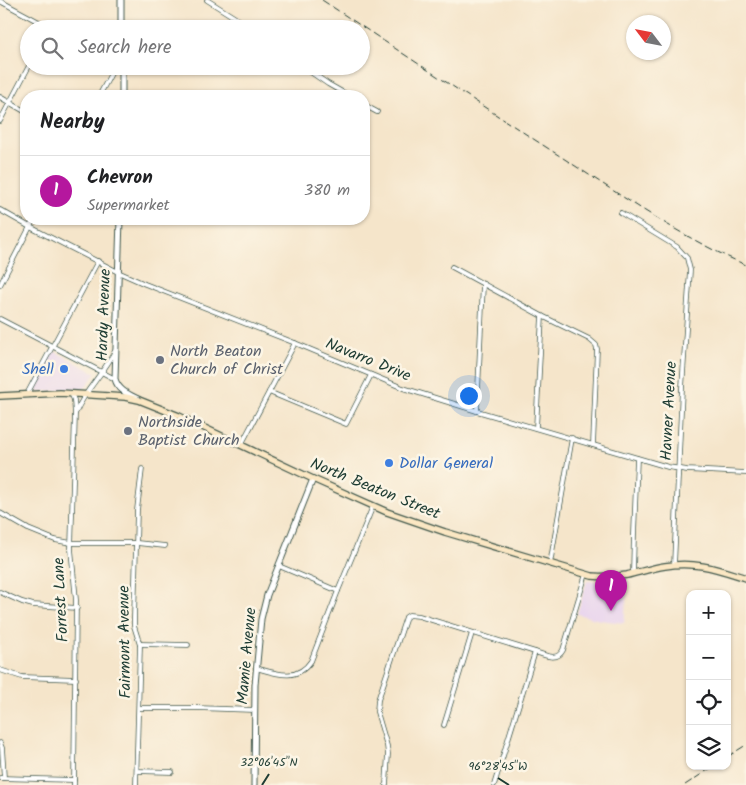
<!DOCTYPE html>
<html lang="en">
<head>
<meta charset="utf-8">
<style>
  body { margin:0; font-family:Kalam,sans-serif; background:#f2f2f2; color:#202124 }
  .controls { position:absolute; right:15px; bottom:15px; display:grid; overflow:hidden; border-radius:10px; box-shadow:0 1px 4px #0004 }
  .controls button { width:45px; height:45px; display:grid; place-items:center; padding:0; border:0; border-bottom:1px solid #e0e0e0; background:#fff; color:#202124; font:25px sans-serif }
  .compass { position:absolute; left:626px; top:15px; width:45px; height:45px; border-radius:50%; background:#fff; box-shadow:0 1px 4px #0004; rotate:302deg }
  .you { position:absolute; left:468px; top:395px; width:18px; height:18px; margin:-12px; border:4px solid #fff; border-radius:50%; background:#1a73e8; box-shadow:0 0 0 8px #1a73e833 }
  .badge { display:grid; place-items:center; width:32px; height:32px; border-radius:50%; background:#b5179e; color:#fff; font-size:16px; font-weight:700 }
  .pin { position:absolute; translate:-50% -41px; filter:drop-shadow(0 1px 2px #0008) }
  .pin::after { content:''; position:absolute; top:26px; width:18px; height:15px; background:inherit; clip-path:polygon(0 0,100% 0,50% 100%) }
  .list { margin:0; padding:0; list-style:none }
  h2 { display:flex; justify-content:space-between; align-items:center; height:65px; margin:0; padding:0 20px; font-size:21px }
  h2 small { font-size:16px; font-weight:400; color:#757577 }
  .list li { display:grid; grid-template-columns:32px 1fr auto; gap:15px; align-items:center; box-sizing:border-box; height:70px; padding:0 20px; border-top:1px solid #e0e0e0 }
  .list b { display:block; font-size:19px; white-space:nowrap }
  .list p { margin:0; font-size:16px; white-space:nowrap; color:#757577 }
  .list em { font-size:16px; font-style:normal; color:#757577 }
  .icon { flex:none; width:28px; height:28px; fill:none; stroke:currentColor; stroke-width:2; stroke-linecap:round; stroke-linejoin:round }
  .map { position:relative; flex:none; width:746px; height:785px; overflow:hidden }
  .search { position:absolute; background:#fff; box-shadow:0 1px 4px #0004; left:20px; top:20px; width:350px; height:55px; display:flex; align-items:center; gap:12px; box-sizing:border-box; padding:0 18px; border-radius:28px; color:#757577; font-size:19px }
  .panel { position:absolute; background:#fff; box-shadow:0 1px 4px #0004; left:20px; top:90px; width:350px; height:135px; border-radius:20px }
  .map>svg:first-child { display:block }
  .built { fill:#e7d2ef }
  .lines { fill:none; stroke-linecap:round; stroke-linejoin:round }
  .minor-casing { stroke:#3f564a; stroke-width:5.5 }
  .tertiary-casing { stroke:#3f564a; stroke-width:7 }
  .secondary-casing { stroke:#3f564a; stroke-width:8 }
  .minor { stroke:#fff; stroke-width:4 }
  .tertiary { stroke:#fff; stroke-width:5 }
  .secondary { stroke:#fbe7c3; stroke-width:5.5 }
  .rail { stroke:#1f3d34; stroke-width:1; stroke-dasharray:8 4; stroke-linecap:butt }
  .ticks { fill:none; stroke:#1f3d34; stroke-width:2 }
  .worship-dot { fill:#6b7280; stroke:#fcf5e5; stroke-width:2 }
  .shop-dot { fill:#3f7fe0; stroke:#fcf5e5; stroke-width:2 }
  .labels { text-anchor:middle; dominant-baseline:central; stroke-width:5; stroke-linejoin:round; paint-order:stroke }
  .street-label { font-size:16px; fill:#1f3d34; stroke:#fcf5e5 }
  .worship-label { font-size:16px; fill:#5b616d; stroke:#fcf5e5; text-anchor:start }
  .shop-label { font-size:16px; fill:#366cbe; stroke:#fcf5e5; text-anchor:end }
  .ticks-label { font-size:12px; text-anchor:middle; fill:#1f3d34; stroke:#fcf5e5; stroke-width:5; stroke-linejoin:round; paint-order:stroke }
</style>
</head>
<body>
<div class="map">
<svg width="746" height="785" viewBox="0 0 746 785">
  <rect width="100%" height="100%" fill="#fcf5e5"/>
  <filter id="ink" filterUnits="userSpaceOnUse"><feTurbulence type="fractalNoise" baseFrequency=".02" numOctaves="2"/><feDisplacementMap in="SourceGraphic" scale="10" xChannelSelector="R" yChannelSelector="G"/><feConvolveMatrix kernelMatrix="1 2 1 2 8 2 1 2 1" color-interpolation-filters="sRGB"/></filter>
  <filter id="wash" filterUnits="userSpaceOnUse"><feTurbulence type="fractalNoise" baseFrequency=".0096" numOctaves="4" result="noise"/><feDisplacementMap in="SourceGraphic" scale="20" xChannelSelector="R" yChannelSelector="G"/><feGaussianBlur stdDeviation="1.12" result="paint"/><feColorMatrix in="noise" values="0 0 0 0 0 0 0 0 0 0 0 0 0 0 0 0 0 1.4 0 .05"/><feComposite in="paint" operator="in"/></filter>
  <g filter="url(#wash)">
    <rect width="100%" height="100%" fill="#f5e5ca"/>
    <g class="built">
      <polygon points="52,350 96,373 84,389 31,392"/>
      <polygon points="628,580 624,623 600,620 577,614 587,581 608,582"/>
    </g>
  </g>
  <g filter="url(#ink)">
    <g class="lines">
      <defs>
        <g id="minor">
          <polyline points="207,0 253,29"/>
          <polyline points="0,1 52,29"/>
          <polyline points="302,66 328,84 349,96"/>
          <polyline points="99,96 115,66"/>
          <polyline points="0,97 26,112"/>
          <polyline points="364,105 377,112"/>
          <polyline points="0,121 29,66"/>
          <polyline points="0,210 30,227 118,272 145,284 295,343 403,388 477,411 668,467 687,470 746,473"/>
          <polyline points="621,213 677,247 687,258 690,270 682,388 674,565"/>
          <polyline points="452,267 542,316 589,339 596,345 597,349 593,445"/>
          <polyline points="0,285 34,219"/>
          <polyline points="0,319 115,379"/>
          <polyline points="269,392 346,424 371,375"/>
          <polyline points="71,393 74,400 75,414 71,549 76,600 74,785"/>
          <polyline points="27,394 98,261"/>
          <polyline points="477,411 483,284"/>
          <path d="M 76,412 C 85,390 104,373 115,351"/>
          <polyline points="536,428 542,316"/>
          <polyline points="241,445 295,343"/>
          <polyline points="0,513 28,529 55,540 71,543 137,543 165,546"/>
          <polyline points="550,564 572,438"/>
          <polyline points="279,566 338,591"/>
          <polyline points="633,573 634,534 637,458"/>
          <polyline points="0,592 22,602 33,605 77,608"/>
          <polyline points="140,644 188,645"/>
          <path d="M 256,668 C 277,674 297,682 311,661 L 338,591 L 373,506"/>
          <polyline points="0,670 22,677 76,679"/>
          <polyline points="139,708 197,708 255,710"/>
          <polyline points="444,725 472,633"/>
          <polyline points="0,743 2,748 4,778"/>
          <polyline points="137,771 172,772"/>
          <polyline points="0,778 74,780"/>
          <polyline points="136,785 140,645 134,626 134,618 137,510 142,469"/>
          <path d="M 386,785 L 388,754 L 387,746 L 377,712 L 378,700 L 406,617 L 409,615 L 419,616 L 535,652 C 545,655 557,662 563,650 L 586,574"/>
          <polyline points="494,785 535,652"/>
        </g>
        <g id="tertiary">
          <polyline points="121,0 121,29"/>
          <polyline points="122,96 122,66"/>
          <path d="M 120,219 L 115,379 C 118,390 128,394 138,399"/>
          <polyline points="254,785 255,685 261,619 267,595 313,479"/>
        </g>
        <path id="secondary" d="M 0,396 L 60,393 L 125,397 L 139,400 L 179,416 L 313,479 L 387,512 L 445,532 L 592,576 C 604,577 615,577 627,575 C 640,572 652,568 665,566 C 696,561 717,569 746,578"/>
      </defs>
      <use href="#minor" class="minor-casing"/>
      <use href="#tertiary" class="tertiary-casing"/>
      <use href="#secondary" class="secondary-casing"/>
      <use href="#minor" class="minor"/>
      <use href="#tertiary" class="tertiary"/>
      <use href="#secondary" class="secondary"/>
      <g class="rail">
        <path d="M 322,0 C 402,53 482,106 563,158 C 622,196 682,238 746,265"/>
        <polyline points="727,757 746,745"/>
        <polyline points="685,785 714,766"/>
      </g>
    </g>
  </g>
  <path class="ticks" d="M 498,778 L 509,785M 262,785 L 269,774"/>
  <g class="worship-dot">
    <circle cx="160" cy="360" r="5"/>
    <circle cx="128" cy="431" r="5"/>
  </g>
  <g class="shop-dot">
    <circle cx="64" cy="369" r="5"/>
    <circle cx="389" cy="463" r="5"/>
  </g>
  <g class="labels">
    <g class="street-label">
      <text transform="translate(104 315) rotate(-88)">Hardy Avenue</text>
      <text transform="translate(368 360) rotate(22)">Navarro Drive</text>
      <text transform="translate(669 411) rotate(-87)">Havner Avenue</text>
      <text transform="translate(375 489) rotate(22)">North Beaton Street</text>
      <text transform="translate(61 600) rotate(-93)">Forrest Lane</text>
      <text transform="translate(125 642) rotate(-91)">Fairmont Avenue</text>
      <text transform="translate(247 656) rotate(-85)">Mamie Avenue</text>
    </g>
    <g class="worship-label">
      <text x="170" y="351">North Beaton<tspan x="170" dy="18">Church of Christ</tspan></text>
      <text x="138" y="422">Northside<tspan x="138" dy="18">Baptist Church</tspan></text>
    </g>
    <g class="shop-label">
      <text x="54" y="369">Shell</text>
      <text x="399" y="463" text-anchor="start">Dollar General</text>
    </g>
  </g>
  <g class="ticks-label">
    <text x="269" y="766">32°06'45"N</text>
    <text x="498" y="770">96°28'45"W</text>
  </g>
</svg>
<div class="controls">
<button>+</button>
<button>−</button>
<button><svg class="icon" aria-label="locate" viewBox="0 0 24 24"><circle cx="12" cy="12" r="6"/><path d="M12 2v4M12 18v4M2 12h4M18 12h4"/></svg></button>
<button><svg class="icon" aria-label="layers" viewBox="0 0 24 24"><path d="M12 4l9 5-9 5-9-5zM3 14l9 5 9-5"/></svg></button>
</div>
<svg class="compass" viewBox="-18 -18 36 36"><path d="M0-13l5 13h-10z" fill="#e53935"/><path d="M0 13l5-13h-10z" fill="#757577"/></svg>
<div class="you"></div>
<div class="pin badge" style="left:611px;top:611px">1</div>
<div class="search"><svg class="icon" aria-label="search" viewBox="0 0 24 24"><circle cx="10" cy="10" r="6"/><path d="M15 15l6 6"/></svg>Search here</div>
<section class="panel">
<h2>Nearby<small></small></h2>
<ul class="list">
<li><span class="badge">1</span><div><b>Chevron</b><p>Supermarket</p></div><em>380 m</em></li>
</ul>
</section>
</div>
</body>
</html>
